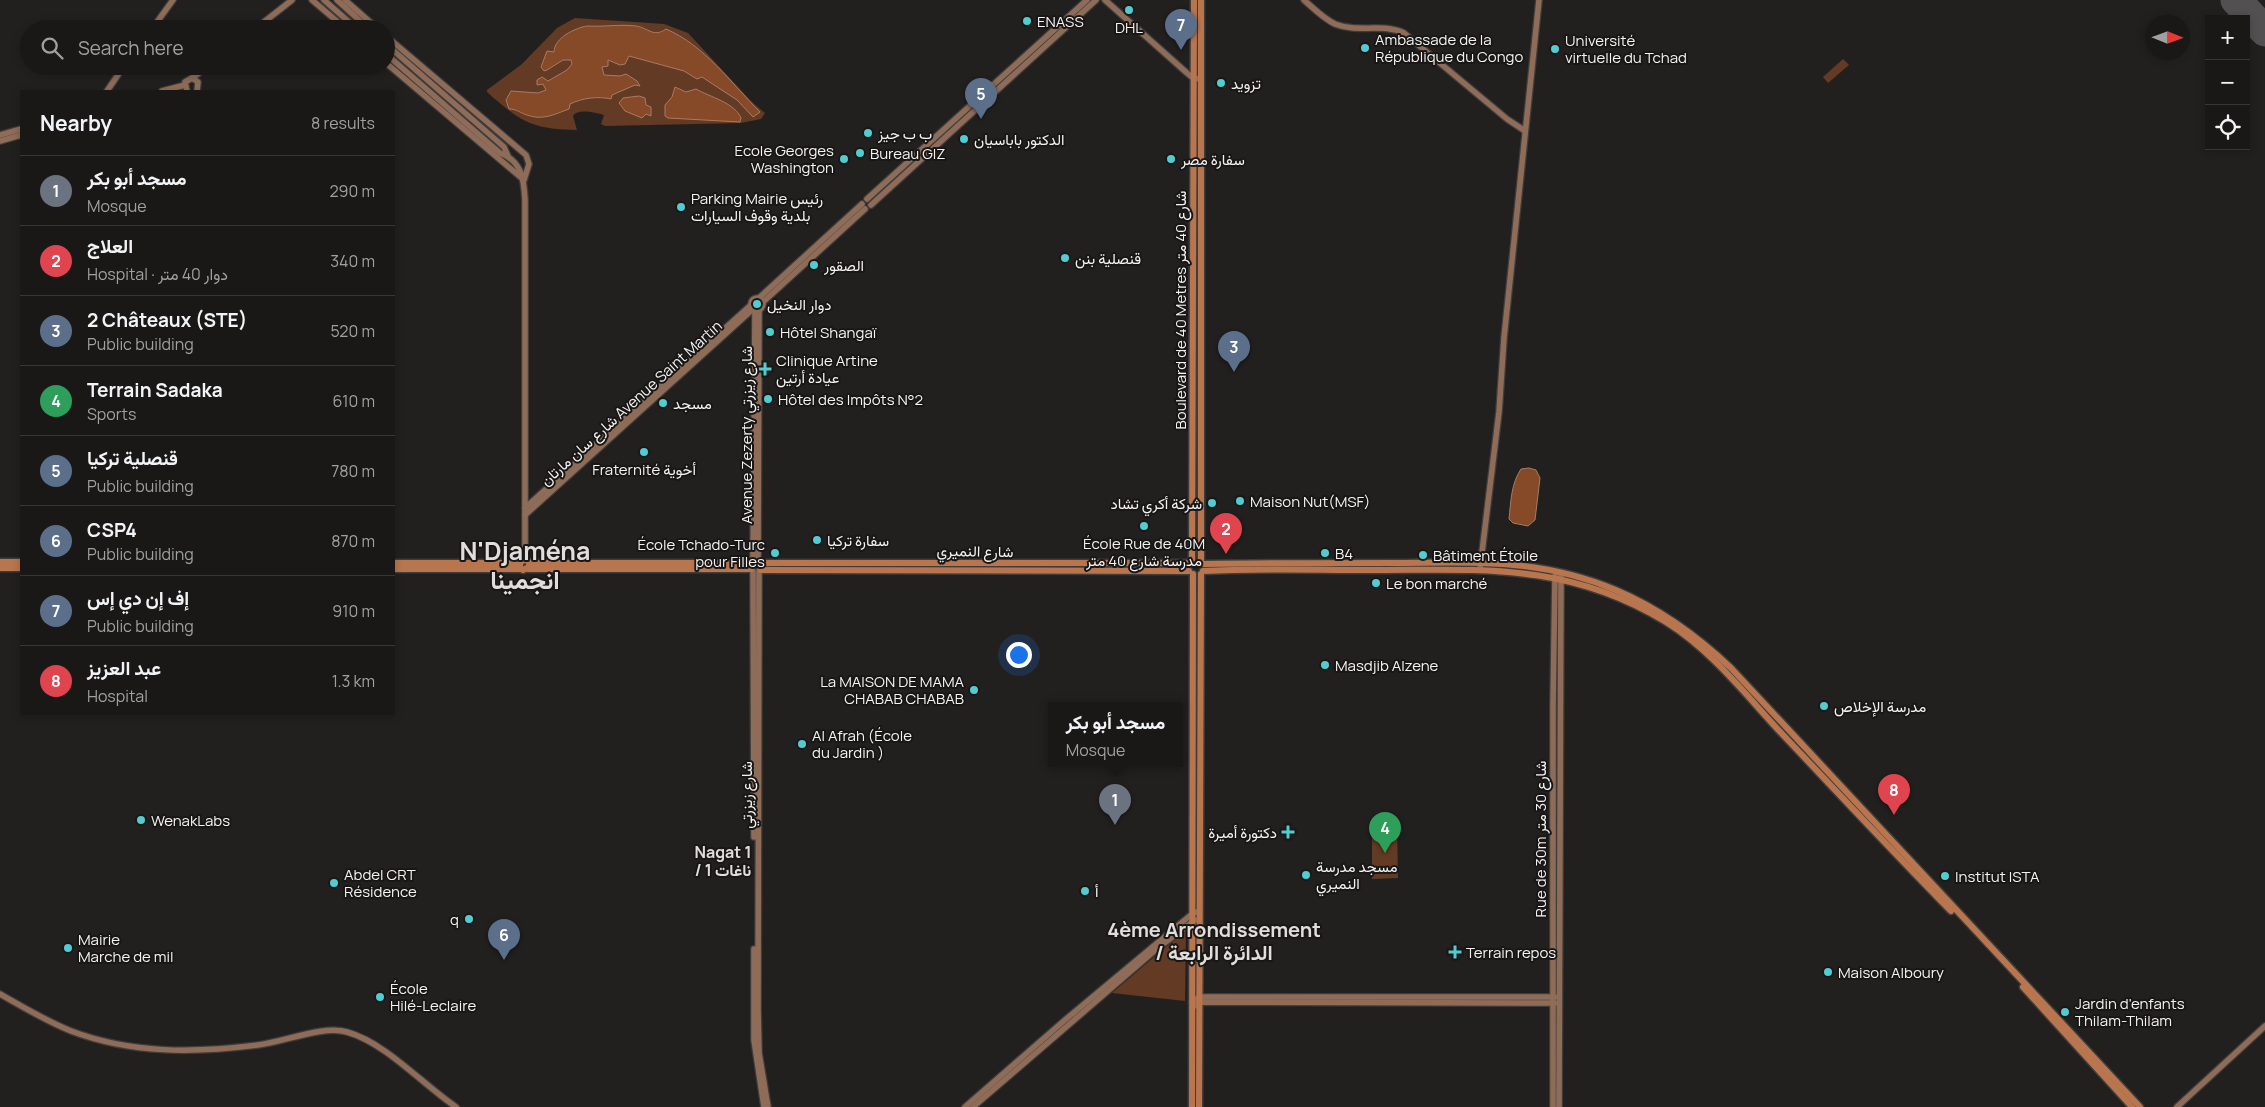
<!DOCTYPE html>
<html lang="en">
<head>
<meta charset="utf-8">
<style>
  body { margin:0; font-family:Manrope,Vazirmatn,sans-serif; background:#232120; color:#f1f3f6 }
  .controls { position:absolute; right:15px; top:15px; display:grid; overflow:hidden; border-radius:0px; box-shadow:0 2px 8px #0003 }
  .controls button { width:45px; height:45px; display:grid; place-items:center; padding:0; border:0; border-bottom:1px solid #383736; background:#1a1817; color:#f1f3f6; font:25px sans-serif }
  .compass { position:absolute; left:2145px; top:15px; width:45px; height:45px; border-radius:50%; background:#1a1817; box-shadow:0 2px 8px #0003; rotate:91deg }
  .you { position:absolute; left:1018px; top:654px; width:18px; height:18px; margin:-12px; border:4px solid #fff; border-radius:50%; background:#1a73e8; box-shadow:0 0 0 8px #1a73e833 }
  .badge { display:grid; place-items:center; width:32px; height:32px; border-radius:50%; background:#51ccd1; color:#fff; font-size:16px; font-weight:700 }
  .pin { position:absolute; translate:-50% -41px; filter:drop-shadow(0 1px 2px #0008) }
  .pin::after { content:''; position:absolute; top:26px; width:18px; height:15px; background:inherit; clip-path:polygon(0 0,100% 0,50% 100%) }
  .popup { position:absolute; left:1048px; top:702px; width:135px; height:65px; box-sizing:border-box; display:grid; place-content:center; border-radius:0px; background:#1a1817; filter:drop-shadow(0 1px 4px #0005); font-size:16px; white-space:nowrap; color:#9fa0a1 }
  .popup b { font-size:19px; color:#f1f3f6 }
  .popup::after { content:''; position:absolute; left:50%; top:100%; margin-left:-10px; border:10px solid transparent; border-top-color:#1a1817 }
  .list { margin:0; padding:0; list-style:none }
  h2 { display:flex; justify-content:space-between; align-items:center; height:65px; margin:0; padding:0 20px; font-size:21px }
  h2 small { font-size:16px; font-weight:400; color:#9fa0a1 }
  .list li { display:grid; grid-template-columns:32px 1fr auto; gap:15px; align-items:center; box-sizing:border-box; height:70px; padding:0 20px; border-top:1px solid #383736 }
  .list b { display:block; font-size:19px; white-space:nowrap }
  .list p { margin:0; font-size:16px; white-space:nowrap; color:#9fa0a1 }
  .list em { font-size:16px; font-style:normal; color:#9fa0a1 }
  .icon { flex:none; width:28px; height:28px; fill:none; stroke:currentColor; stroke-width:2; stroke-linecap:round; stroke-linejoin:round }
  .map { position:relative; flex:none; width:2265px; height:1107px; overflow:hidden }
  .search { position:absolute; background:#1a1817; box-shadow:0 2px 8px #0003; left:20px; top:20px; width:375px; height:55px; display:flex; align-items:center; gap:12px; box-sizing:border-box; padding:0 18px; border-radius:28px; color:#9fa0a1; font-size:19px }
  .panel { position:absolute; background:#1a1817; box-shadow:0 2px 8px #0003; left:20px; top:90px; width:375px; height:625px; border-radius:0px }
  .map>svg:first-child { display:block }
  .green { fill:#633a24 }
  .water { fill:#864a28; stroke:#a77c64 }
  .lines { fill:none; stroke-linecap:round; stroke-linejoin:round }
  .runway { stroke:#525050; stroke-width:31 }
  .secondary-casing { stroke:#3f3d3c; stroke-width:8 }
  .primary-casing { stroke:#3f3d3c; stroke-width:9 }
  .secondary { stroke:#8e6c58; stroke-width:5.5 }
  .primary { stroke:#b8754e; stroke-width:6 }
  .poi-dot { fill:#51ccd1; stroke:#191716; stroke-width:2 }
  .labels { text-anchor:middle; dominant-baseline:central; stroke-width:4; stroke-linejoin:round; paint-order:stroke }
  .poi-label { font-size:15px; fill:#f4f2f1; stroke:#191716; text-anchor:start }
  .street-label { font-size:15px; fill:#f4f2f1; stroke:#191716 }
  .neighbourhood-label { font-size:16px; font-weight:bold; fill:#e0dddb; stroke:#191716 }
  .district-label { font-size:20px; font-weight:bold; fill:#e0dddb; stroke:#191716 }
  .town-label { font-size:25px; font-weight:bold; fill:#e0dddb; stroke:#191716 }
</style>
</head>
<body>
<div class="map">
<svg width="2265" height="1107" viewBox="0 0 2265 1107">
  <rect width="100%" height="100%" fill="#22201f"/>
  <g class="green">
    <path d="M 575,18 L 664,24 L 688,33 L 752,102 L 765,113 L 761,119 L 741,123 L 605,126 L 601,124 L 604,115 C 596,113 578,108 573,116 L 577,130 C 531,129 521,122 487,92 L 487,90 L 522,64 L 557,28 Z"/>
    <polygon points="1843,59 1849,65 1828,83 1823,77"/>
    <polygon points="1397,827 1398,878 1372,879 1372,828"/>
    <polygon points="1186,930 1185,1001 1112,993"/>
  </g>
  <g class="water">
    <path d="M 587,26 C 604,27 620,24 636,26 C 649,28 653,38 666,29 C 704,45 731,83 760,112 L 753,117 L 737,100 L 702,77 L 697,79 L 684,71 L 629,56 L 625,64 L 620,65 L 608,60 L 608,66 L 602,67 L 604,75 L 620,76 L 626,74 L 637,81 L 640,86 L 635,85 L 612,95 L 611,99 C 598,96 582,98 570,104 L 569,109 C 555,114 543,121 527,115 C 520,113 517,109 509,109 L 506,100 L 511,91 L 538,93 L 546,90 L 543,84 L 537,85 L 537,80 L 542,77 L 548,81 L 567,70 L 572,64 L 571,60 L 563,60 L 547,70 L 544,71 L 541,67 L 547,51 L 554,52 C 554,38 575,28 587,26 Z"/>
    <path d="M 675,87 L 686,92 L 696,89 C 710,97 735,103 741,118 L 740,122 L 668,118 L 665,116 L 665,105 L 672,97 Z"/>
    <polygon points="639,96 645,98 646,105 651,107 651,116 646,114 642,118 625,111 619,103 623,98"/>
    <path d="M 1529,468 L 1536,470 L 1540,478 L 1535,520 L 1528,526 L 1513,523 L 1509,519 C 1511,501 1511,484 1521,469 Z"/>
  </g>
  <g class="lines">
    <polyline class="runway" points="2236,0 2265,31"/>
    <defs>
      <g id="secondary">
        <polyline points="312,0 346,29"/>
        <polyline points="324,0 357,29"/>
        <polyline points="337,0 369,29"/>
        <polyline points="345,0 378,29"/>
        <polyline points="1105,0 1187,73 1193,78 1201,79"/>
        <path d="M 1304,0 C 1313,8 1324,19 1335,24 C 1357,33 1383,23 1404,33 L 1507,119 L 1525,131"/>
        <polyline points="152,29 173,0"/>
        <polyline points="255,29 292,0"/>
        <polyline points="386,36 526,155 529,164 524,180 386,63"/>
        <polyline points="386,44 504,147 508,156"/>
        <path d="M 386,54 L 500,153 C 522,161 524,180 525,200 L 525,559"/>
        <polyline points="192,78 209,66"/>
        <polyline points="107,91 124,66"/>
        <polyline points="162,91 185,85"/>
        <polyline points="187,91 185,82 192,78 198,82 197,91"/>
        <polyline points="0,135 21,129"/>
        <polyline points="0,141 21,135"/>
        <polyline points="867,199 1087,0"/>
        <polyline points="871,205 1096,0"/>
        <circle cx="757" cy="304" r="6"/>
        <polyline points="759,298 862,204"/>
        <polyline points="763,302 865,209"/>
        <polyline points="525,508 751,305"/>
        <polyline points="525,515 753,309"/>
        <polyline points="758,561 759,310"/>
        <polyline points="753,562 755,310"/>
        <polyline points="1480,569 1499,412 1504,338 1539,0"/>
        <polyline points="753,571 754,837"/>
        <polyline points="759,571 758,1009 759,1053 768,1107"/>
        <polyline points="754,949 754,1040 764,1107"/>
        <path d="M 0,994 C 23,1007 46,1021 71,1031 C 132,1054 194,1053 258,1045 C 284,1042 323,1025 347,1032 C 386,1043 422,1084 456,1107"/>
        <polyline points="1192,1002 1199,997 1555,997"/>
        <polyline points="1192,1008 1199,1002 1555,1003"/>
        <polyline points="965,1107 1065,1020 1192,914 1199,911"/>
        <polyline points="973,1107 1159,947 1195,920"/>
        <polyline points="1553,1107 1553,706 1555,576"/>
        <polyline points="1559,1107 1561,576"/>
        <polyline points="2177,1107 2265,1026"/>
      </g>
      <g id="primary">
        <polyline points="1192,560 1194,0"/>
        <polyline points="1201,560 1201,0"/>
        <polyline points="0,562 21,562"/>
        <polyline points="394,563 520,563 525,559 529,562 529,567 523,570 520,568 520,563"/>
        <polyline points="530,563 751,563"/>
        <polyline points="760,563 1190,563"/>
        <path d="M 1204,564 C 1267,563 1330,563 1393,563 C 1422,563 1451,562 1480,563 C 1582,565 1658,599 1731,668 L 2140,1107"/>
        <polyline points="0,568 21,568"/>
        <polyline points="394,569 521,569"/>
        <polyline points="528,569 751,569"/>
        <polyline points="761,570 1189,571"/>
        <path d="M 1203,571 C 1259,568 1315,570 1371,570 C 1481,570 1568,562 1666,622 C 1714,652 1748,698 1786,738 C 1841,796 1895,854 1951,911"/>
        <polyline points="2023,987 2132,1107"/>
        <polyline points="1192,1107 1193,574"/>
        <polyline points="1199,1107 1201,574"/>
      </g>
    </defs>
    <use href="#secondary" class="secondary-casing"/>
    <use href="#primary" class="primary-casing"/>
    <use href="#secondary" class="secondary"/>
    <use href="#primary" class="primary"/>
  </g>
  <g class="poi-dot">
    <circle cx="1129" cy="10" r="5"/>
    <circle cx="1027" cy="21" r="5"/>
    <circle cx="1365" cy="48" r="5"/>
    <circle cx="1555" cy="49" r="5"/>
    <circle cx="1221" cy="83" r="5"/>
    <circle cx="868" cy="133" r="5"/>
    <circle cx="964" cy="139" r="5"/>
    <circle cx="860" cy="153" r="5"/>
    <circle cx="844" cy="159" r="5"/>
    <circle cx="1171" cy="159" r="5"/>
    <circle cx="681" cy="207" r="5"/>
    <circle cx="1065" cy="258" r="5"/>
    <circle cx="814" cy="265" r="5"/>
    <circle cx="757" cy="304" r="5"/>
    <circle cx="770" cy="332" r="5"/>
    <path d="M762.5 361.5h5v5h5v5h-5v5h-5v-5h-5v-5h5z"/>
    <circle cx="768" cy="399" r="5"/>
    <circle cx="663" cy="403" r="5"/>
    <circle cx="644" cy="452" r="5"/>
    <circle cx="1240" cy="501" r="5"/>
    <circle cx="1212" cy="503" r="5"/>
    <circle cx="1144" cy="526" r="5"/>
    <circle cx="817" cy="540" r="5"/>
    <circle cx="775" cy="553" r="5"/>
    <circle cx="1325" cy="553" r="5"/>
    <circle cx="1423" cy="555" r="5"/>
    <circle cx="1376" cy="583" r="5"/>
    <circle cx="1325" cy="665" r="5"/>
    <circle cx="974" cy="690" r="5"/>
    <circle cx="1824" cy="706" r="5"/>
    <circle cx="802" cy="744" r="5"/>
    <circle cx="141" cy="820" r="5"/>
    <path d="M1285.5 824.5h5v5h5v5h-5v5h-5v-5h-5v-5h5z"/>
    <circle cx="1306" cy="875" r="5"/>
    <circle cx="1945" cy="876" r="5"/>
    <circle cx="334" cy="883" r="5"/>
    <circle cx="1085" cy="891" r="5"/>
    <circle cx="469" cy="919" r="5"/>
    <circle cx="68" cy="948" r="5"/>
    <path d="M1452.5 944.5h5v5h5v5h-5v5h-5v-5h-5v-5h5z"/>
    <circle cx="1828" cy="972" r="5"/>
    <circle cx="380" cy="997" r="5"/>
    <circle cx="2065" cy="1012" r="5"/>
  </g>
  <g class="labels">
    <g class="poi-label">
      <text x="1037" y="21">ENASS</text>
      <text x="1129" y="27" text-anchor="middle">DHL</text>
      <text x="1375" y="39">Ambassade de la<tspan x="1375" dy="17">République du Congo</tspan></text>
      <text x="1565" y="40">Université<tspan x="1565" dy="17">virtuelle du Tchad</tspan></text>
      <text x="1231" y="83">تزويد</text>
      <text x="878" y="133">ب ب جيز</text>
      <text x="974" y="139">الدكتور باباسيان</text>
      <text x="834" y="150" text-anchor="end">Ecole Georges<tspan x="834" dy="17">Washington</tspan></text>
      <text x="870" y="153">Bureau GIZ</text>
      <text x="1181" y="159">سفارة مصر</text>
      <text x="691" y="198">Parking Mairie رئيس<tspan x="691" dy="17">بلدية وقوف السيارات</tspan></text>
      <text x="1075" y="258">قنصلية بنن</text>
      <text x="824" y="265">الصقور</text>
      <text x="767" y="304">دوار النخيل</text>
      <text x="780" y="332">Hôtel Shangaï</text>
      <text x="776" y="360">Clinique Artine<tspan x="776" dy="17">عيادة أرتين</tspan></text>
      <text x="778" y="399">Hôtel des Impôts N°2</text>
      <text x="673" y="403">مسجد</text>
      <text x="644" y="469" text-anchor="middle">Fraternité أخوية</text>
      <text x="1250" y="501">Maison Nut(MSF)</text>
      <text x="1202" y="503" text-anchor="end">شركة أكري تشاد</text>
      <text x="827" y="540">سفارة تركيا</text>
      <text x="1144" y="543" text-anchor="middle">École Rue de 40M<tspan x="1144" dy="17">مدرسة شارع 40 متر</tspan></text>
      <text x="765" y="544" text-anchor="end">École Tchado-Turc<tspan x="765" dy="17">pour Filles</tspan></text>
      <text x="1335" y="553">B4</text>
      <text x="1433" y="555">Bâtiment Étoile</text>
      <text x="1386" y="583">Le bon marché</text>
      <text x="1335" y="665">Masdjib Alzene</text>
      <text x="964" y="681" text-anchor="end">La MAISON DE MAMA<tspan x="964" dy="17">CHABAB CHABAB</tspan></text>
      <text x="1834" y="706">مدرسة الإخلاص</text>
      <text x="812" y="735">Al Afrah (École<tspan x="812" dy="17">du Jardin )</tspan></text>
      <text x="151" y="820">WenakLabs</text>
      <text x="1277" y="832" text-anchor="end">دكتورة أميرة</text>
      <text x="1316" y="866">مسجد مدرسة<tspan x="1316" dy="17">النميري</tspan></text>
      <text x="344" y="874">Abdel CRT<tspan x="344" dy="17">Résidence</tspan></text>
      <text x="1955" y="876">Institut ISTA</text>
      <text x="1095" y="891">أ</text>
      <text x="459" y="919" text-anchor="end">q</text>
      <text x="78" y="939">Mairie<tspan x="78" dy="17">Marche de mil</tspan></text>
      <text x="1466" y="952">Terrain repos</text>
      <text x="1838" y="972">Maison Alboury</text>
      <text x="390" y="988">École<tspan x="390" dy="17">Hilé-Leclaire</tspan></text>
      <text x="2075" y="1003">Jardin d'enfants<tspan x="2075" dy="17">Thilam-Thilam</tspan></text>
    </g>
    <g class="street-label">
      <text transform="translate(1180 310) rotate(-90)">Boulevard de 40 Metres شارع 40 متر</text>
      <text transform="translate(631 403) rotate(-42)">شارع سان مارتان Avenue Saint Martin</text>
      <text transform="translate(746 435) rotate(-90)">Avenue Zezerty شارع زيزرتي</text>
      <text transform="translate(975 551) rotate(1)">شارع النميري</text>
      <text transform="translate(746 795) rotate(-90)">شارع زيزرتي</text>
      <text transform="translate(1540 839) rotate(-90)">Rue de 30m شارع 30 متر</text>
    </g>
    <g class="neighbourhood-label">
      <text x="723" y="852">Nagat 1<tspan x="723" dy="18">/ ناغات 1</tspan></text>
    </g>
    <g class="district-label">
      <text x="1214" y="929">4ème Arrondissement<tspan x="1214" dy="23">/ الدائرة الرابعة</tspan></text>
    </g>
    <g class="town-label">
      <text x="525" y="550">N'Djaména<tspan x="525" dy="29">انجمينا</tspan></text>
    </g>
  </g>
</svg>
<div class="controls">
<button>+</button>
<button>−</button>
<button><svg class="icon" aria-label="locate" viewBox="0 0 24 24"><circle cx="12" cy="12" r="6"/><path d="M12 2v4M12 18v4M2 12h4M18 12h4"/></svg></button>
</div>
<svg class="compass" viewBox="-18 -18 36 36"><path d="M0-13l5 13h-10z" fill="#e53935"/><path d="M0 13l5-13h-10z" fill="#9fa0a1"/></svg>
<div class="you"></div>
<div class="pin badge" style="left:1115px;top:825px;background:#6b7280">1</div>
<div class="popup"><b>مسجد أبو بكر</b>Mosque</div>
<div class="pin badge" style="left:1226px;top:554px;background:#e0444e">2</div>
<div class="pin badge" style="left:1234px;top:372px;background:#5c6f8a">3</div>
<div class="pin badge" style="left:1385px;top:853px;background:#2e9e5b">4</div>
<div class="pin badge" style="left:981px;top:119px;background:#5c6f8a">5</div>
<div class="pin badge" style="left:504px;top:960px;background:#5c6f8a">6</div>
<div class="pin badge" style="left:1181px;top:50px;background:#5c6f8a">7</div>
<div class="pin badge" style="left:1894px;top:815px;background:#e0444e">8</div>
<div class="search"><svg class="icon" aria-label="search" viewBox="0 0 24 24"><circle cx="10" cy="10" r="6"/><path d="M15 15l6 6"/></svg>Search here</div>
<section class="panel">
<h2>Nearby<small>8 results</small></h2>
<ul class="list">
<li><span class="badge" style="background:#6b7280">1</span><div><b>مسجد أبو بكر</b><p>Mosque</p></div><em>290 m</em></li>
<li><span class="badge" style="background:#e0444e">2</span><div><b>العلاج</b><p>Hospital · دوار 40 متر</p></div><em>340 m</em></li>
<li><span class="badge" style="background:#5c6f8a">3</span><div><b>2 Châteaux (STE)</b><p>Public building</p></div><em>520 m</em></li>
<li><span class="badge" style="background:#2e9e5b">4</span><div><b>Terrain Sadaka</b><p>Sports</p></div><em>610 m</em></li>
<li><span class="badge" style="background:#5c6f8a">5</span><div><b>قنصلية تركيا</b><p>Public building</p></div><em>780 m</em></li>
<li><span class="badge" style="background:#5c6f8a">6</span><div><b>CSP4</b><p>Public building</p></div><em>870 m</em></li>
<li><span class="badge" style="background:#5c6f8a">7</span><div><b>إف إن دي إس</b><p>Public building</p></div><em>910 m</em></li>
<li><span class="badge" style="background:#e0444e">8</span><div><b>عبد العزيز</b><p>Hospital</p></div><em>1.3 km</em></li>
</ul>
</section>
</div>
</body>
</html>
